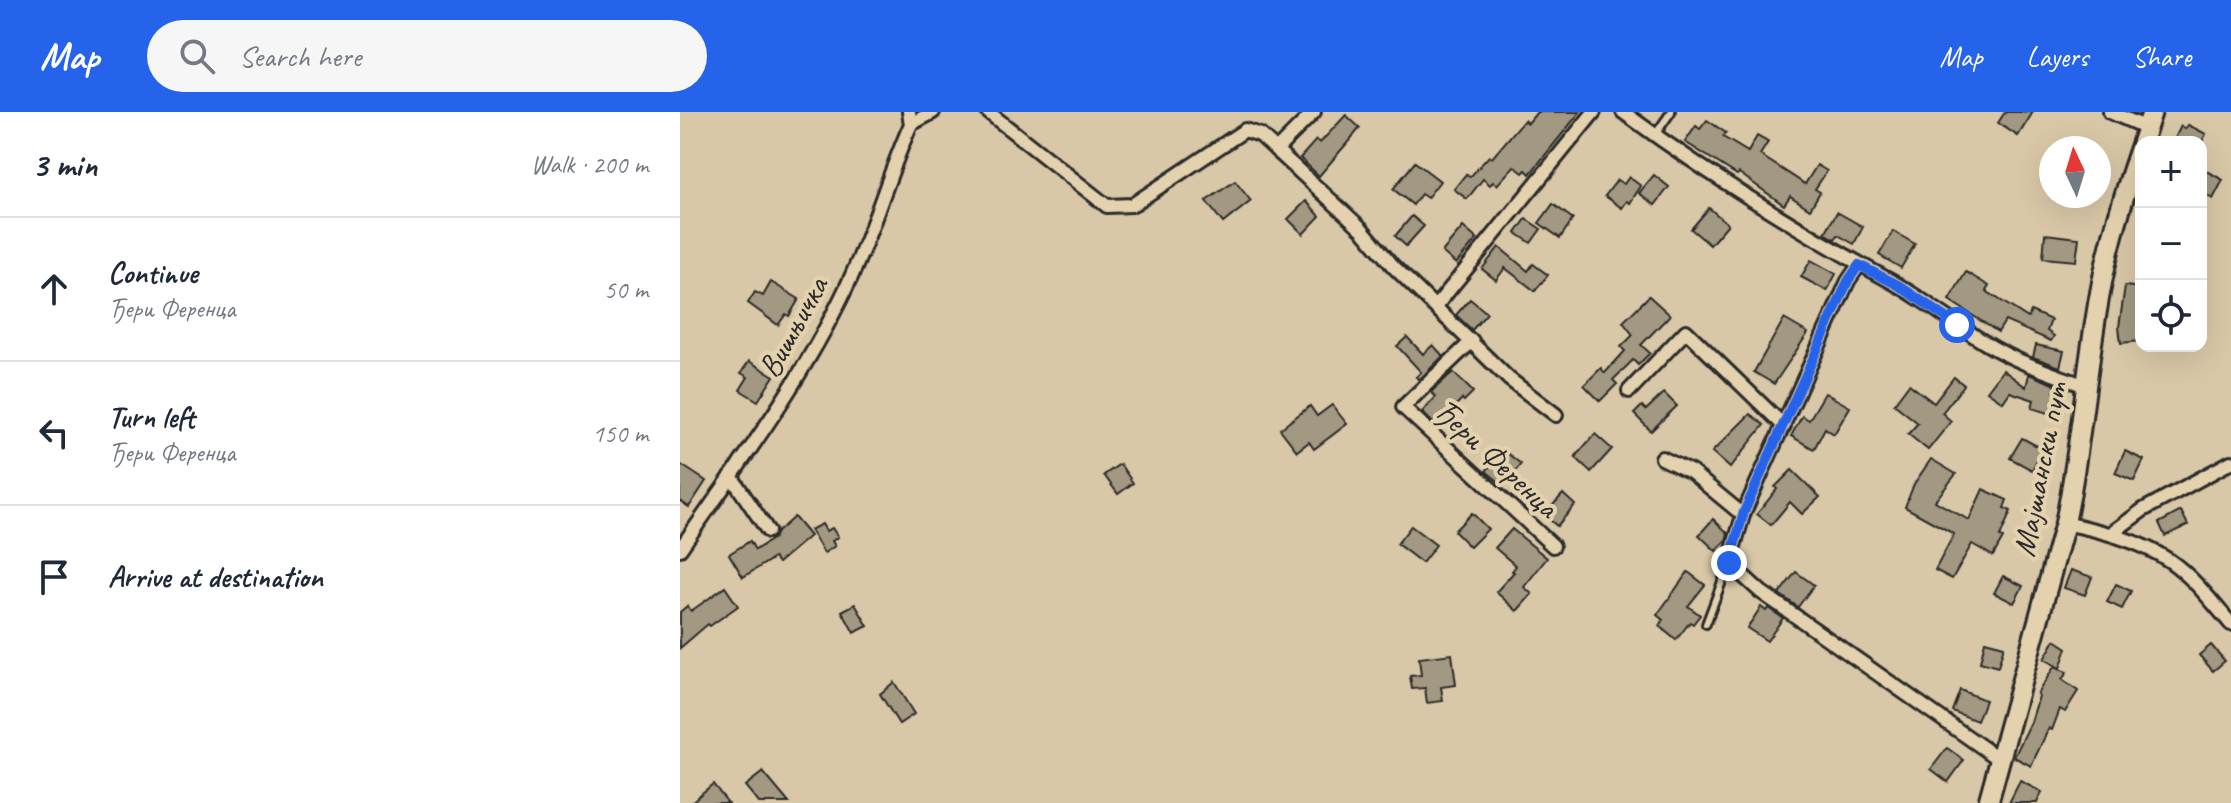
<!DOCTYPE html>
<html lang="en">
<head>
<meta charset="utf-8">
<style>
  body { margin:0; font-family:Caveat,sans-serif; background:#f6f6f7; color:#1f2937 }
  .controls { position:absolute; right:24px; top:24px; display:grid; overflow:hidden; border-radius:16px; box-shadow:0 8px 32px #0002 }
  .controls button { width:72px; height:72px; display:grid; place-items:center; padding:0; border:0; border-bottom:2px solid #e0e1e3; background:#fff; color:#1f2937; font:40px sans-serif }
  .compass { position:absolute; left:1359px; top:24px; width:72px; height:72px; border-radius:50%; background:#fff; box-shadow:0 8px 32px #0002; rotate:356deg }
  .stop { position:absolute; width:24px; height:24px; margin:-18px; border:6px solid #2563eb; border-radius:50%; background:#fff }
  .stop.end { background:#2563eb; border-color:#fff; box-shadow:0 2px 8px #0008 }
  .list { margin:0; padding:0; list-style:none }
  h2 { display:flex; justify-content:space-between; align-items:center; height:104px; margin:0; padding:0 32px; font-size:34px }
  h2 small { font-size:26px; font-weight:400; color:#747a83 }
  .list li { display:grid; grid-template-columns:52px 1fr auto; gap:24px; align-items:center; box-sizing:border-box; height:144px; padding:0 32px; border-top:2px solid #e0e1e3 }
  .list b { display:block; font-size:30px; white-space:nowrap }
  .list p { margin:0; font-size:26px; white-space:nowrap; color:#747a83 }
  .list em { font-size:26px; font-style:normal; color:#747a83 }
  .icon { flex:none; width:44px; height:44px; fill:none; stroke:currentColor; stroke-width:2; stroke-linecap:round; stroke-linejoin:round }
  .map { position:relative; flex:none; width:1551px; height:691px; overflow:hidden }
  header { display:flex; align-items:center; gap:48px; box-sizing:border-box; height:112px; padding:0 40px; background:#2563eb; color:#fff }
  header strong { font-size:38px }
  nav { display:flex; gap:44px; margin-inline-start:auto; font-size:28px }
  .search { width:560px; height:72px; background:#f6f6f7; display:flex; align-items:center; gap:20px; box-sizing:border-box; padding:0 28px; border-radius:44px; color:#747a83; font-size:30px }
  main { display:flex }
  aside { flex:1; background:#fff }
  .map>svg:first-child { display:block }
  .building { fill:#a39881; stroke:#2b2b2b; stroke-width:2 }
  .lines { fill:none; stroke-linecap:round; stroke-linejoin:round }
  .lane-casing { stroke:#2b2b2b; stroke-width:12 }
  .street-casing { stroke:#2b2b2b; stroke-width:18 }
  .secondary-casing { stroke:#2b2b2b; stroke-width:24 }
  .lane { stroke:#e4d2af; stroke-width:6 }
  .street { stroke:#e4d2af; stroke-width:12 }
  .secondary { stroke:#e4d2af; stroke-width:18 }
  .route { stroke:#2563eb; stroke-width:10 }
  .labels { text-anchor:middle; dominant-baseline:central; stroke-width:8; stroke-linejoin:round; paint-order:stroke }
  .street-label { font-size:32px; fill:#2b2b2b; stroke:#e4d2af }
</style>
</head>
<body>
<header>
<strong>Map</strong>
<div class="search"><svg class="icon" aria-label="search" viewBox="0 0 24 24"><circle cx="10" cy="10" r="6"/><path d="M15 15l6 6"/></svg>Search here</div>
<nav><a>Map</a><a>Layers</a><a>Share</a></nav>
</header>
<main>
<aside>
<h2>3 min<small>Walk · 200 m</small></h2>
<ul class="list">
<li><svg class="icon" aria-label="ahead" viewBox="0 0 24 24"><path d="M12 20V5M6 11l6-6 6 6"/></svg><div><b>Continue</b><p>Ђери Ференца</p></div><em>50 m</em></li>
<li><svg class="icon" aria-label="left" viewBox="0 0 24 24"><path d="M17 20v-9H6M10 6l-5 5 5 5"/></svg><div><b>Turn left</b><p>Ђери Ференца</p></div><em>150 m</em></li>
<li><svg class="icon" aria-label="arrive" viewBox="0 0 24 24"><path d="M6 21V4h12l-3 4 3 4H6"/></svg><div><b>Arrive at destination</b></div></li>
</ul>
</aside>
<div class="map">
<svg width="1551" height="691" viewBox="0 0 1551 691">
  <rect width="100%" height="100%" fill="#d9c8a7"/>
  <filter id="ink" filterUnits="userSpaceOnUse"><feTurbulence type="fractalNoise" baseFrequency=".0125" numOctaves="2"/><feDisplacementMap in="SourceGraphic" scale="16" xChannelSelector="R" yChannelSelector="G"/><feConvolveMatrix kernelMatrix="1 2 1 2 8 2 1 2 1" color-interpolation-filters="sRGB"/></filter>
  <g filter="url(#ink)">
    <g class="building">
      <polygon points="857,0 900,0 850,62 846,58 843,61 834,54 817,73 813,70 810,73 803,67 787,87 774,77 786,62 790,65 809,44 812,46 844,8 848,11"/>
      <polygon points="1325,0 1353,0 1338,24 1318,11"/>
      <polygon points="666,3 680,16 639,64 620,46 636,28 640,31"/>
      <polygon points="1027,8 1046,21 1043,25 1068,40 1077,24 1088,30 1080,43 1125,72 1137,53 1147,59 1135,77 1140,80 1130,97 1110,84 1104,93 1059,61 1057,63 1005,30 1016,14 1020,17"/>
      <polygon points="1508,13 1526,22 1522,30 1493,30 1501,14 1505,17"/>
      <polygon points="735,50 760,69 747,86 741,82 733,93 713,77"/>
      <polygon points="1521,56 1543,68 1533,87 1521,81"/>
      <polygon points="974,63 989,75 975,93 959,81"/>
      <polygon points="949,65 961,74 950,91 947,89 942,96 925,84 937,68 944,72"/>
      <polygon points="555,69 571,89 543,111 526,89"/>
      <polygon points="626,89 640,104 623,122 608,107"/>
      <polygon points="873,92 893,107 880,126 859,111"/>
      <polygon points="1029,96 1048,112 1030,133 1011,117"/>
      <polygon points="1157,100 1183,115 1174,132 1158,123 1155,127 1145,121"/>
      <polygon points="732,104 744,114 726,134 715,124"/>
      <polygon points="846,107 861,117 851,131 836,121"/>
      <polygon points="783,115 797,127 776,152 762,140"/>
      <polygon points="1213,119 1235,132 1221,156 1199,143"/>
      <polygon points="1365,122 1399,126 1396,149 1363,146"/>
      <polygon points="819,135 848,159 853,152 868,163 855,179 825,156 816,168 802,157"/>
      <polygon points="1131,148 1156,162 1147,179 1121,165"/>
      <polygon points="1286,160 1309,174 1306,179 1348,206 1351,199 1371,208 1367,219 1374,224 1371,229 1325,209 1318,220 1269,188"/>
      <polygon points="91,170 119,187 109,204 106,202 98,213 68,191 75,180 83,184"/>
      <polygon points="1445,174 1461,176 1461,229 1441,231 1439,215"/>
      <polygon points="969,184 990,203 961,233 970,241 958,253 953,248 933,268 937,272 920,289 904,273 921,256 925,261 945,239 941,235 953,223 943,210"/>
      <polygon points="790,187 807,201 792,218 776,203"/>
      <polygon points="1104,207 1128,221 1094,272 1074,260"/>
      <polygon points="727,225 743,242 753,233 763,244 739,268 736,265 741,260 717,234"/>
      <polygon points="1356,233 1384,239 1380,255 1353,245"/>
      <polygon points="69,249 94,264 78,289 60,278 68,265 61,261"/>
      <polygon points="1323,258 1346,275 1349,262 1376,273 1374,279 1378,280 1372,302 1352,296 1354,288 1330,280 1323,290 1307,279"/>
      <polygon points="773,260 793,280 784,289 782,287 756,314 742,300 756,285 751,280"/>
      <polygon points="1274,265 1284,273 1262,301 1271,309 1248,338 1228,322 1238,311 1214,292 1229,272 1254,291"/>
      <polygon points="984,281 997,294 971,319 954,302 962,294 966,298"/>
      <polygon points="1145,281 1170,295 1154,322 1145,316 1134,337 1111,324 1122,304 1129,308"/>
      <polygon points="652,293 667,312 634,337 629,330 617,339 600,317 630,294 637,304"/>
      <polygon points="1070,302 1084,313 1050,356 1032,340"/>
      <polygon points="915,322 932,337 911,360 895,345"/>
      <polygon points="1342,326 1363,337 1352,358 1330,346"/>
      <polygon points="823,338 841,352 824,374 806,359"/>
      <polygon points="1445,339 1464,348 1454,369 1435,361"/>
      <polygon points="1251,347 1276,362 1255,389 1289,408 1303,377 1327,388 1324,396 1331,399 1320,425 1323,426 1313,444 1292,432 1272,467 1255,458 1274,422 1225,395 1234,372"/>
      <polygon points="0,352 26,369 9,395 0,389"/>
      <polygon points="440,352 453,371 438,382 424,363"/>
      <polygon points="1112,358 1140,385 1122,402 1110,390 1091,413 1077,402 1097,377 1095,375"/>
      <polygon points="883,382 895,393 877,414 864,403"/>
      <polygon points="1501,399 1508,413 1485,424 1479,411"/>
      <polygon points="792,401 808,417 790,435 774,419"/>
      <polygon points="114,405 130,424 98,451 94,446 63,465 49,442 70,429 75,438 94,426 97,420"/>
      <polygon points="1033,407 1048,421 1046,429 1036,439 1019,423"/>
      <polygon points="142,412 146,419 152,416 158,425 152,429 155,434 144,441 130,418"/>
      <polygon points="731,414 756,433 742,451 717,432"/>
      <polygon points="832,417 867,446 844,475 852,482 837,499 816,480 834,460 832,459 836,454 815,436"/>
      <polygon points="1391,458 1412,465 1405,483 1384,476"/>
      <polygon points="1008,460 1025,473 1008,494 1020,503 1013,512 1010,510 996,528 979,514 983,508 977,503"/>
      <polygon points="1116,460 1134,473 1118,495 1099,482"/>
      <polygon points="1323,464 1343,474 1334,491 1314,481"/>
      <polygon points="1436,472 1451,479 1442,497 1427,490"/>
      <polygon points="45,475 58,494 30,514 28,512 0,536 0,500 7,494 11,499"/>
      <polygon points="175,492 188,514 174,521 162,499"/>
      <polygon points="1081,495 1086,499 1088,496 1103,506 1087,529 1067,516"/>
      <polygon points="1375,528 1387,536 1380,556 1364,547"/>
      <polygon points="1305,529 1324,534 1318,555 1300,550"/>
      <polygon points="1531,533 1545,549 1533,559 1519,543"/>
      <polygon points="772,542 776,573 761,575 763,589 747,591 745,576 732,577 730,564 741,563 739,546"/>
      <polygon points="1374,555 1387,560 1382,568 1398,579 1385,600 1380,597 1372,618 1369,616 1351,654 1334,645 1351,610 1359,584 1357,582"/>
      <polygon points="214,570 234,602 219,612 200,582"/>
      <polygon points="1280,578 1305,588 1297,609 1272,599"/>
      <polygon points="1267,636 1284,648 1268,670 1251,657"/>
      <polygon points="83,660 109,691 79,691 65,674"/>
      <polygon points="1340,669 1362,680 1357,691 1329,691"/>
      <polygon points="33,672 48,691 10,691"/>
    </g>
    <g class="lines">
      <defs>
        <g id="lane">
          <polyline points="975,23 991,0"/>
          <polyline points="1026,512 1049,451"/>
        </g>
        <g id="street">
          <polyline points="308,0 427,94 452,93 565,18 580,23 682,117 713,154 829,267 876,303"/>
          <path d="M 943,0 C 1030,64 1121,120 1216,172 C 1247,190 1276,213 1307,232 C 1338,251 1374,262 1408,275"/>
          <polyline points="1430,0 1467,16"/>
          <polyline points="231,12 253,0"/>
          <polyline points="596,38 634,0"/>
          <polyline points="1179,153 1168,169 1064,400 1049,451 1081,480 1319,647"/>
          <polyline points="756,194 914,0"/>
          <polyline points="792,229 723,295 873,434"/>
          <polyline points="949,279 1006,219 1104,314"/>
          <polyline points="982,346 1011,360 1057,398 1064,400"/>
          <polyline points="51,364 88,419"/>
          <path d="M 1385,411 C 1421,419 1459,428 1490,449 C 1513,465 1533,491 1551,512"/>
          <polyline points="1432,421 1463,398 1551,350"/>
          <path d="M 0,437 C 59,353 122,269 166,176 C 192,123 207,65 231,12 L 229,0"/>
        </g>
        <g id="secondary">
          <polyline points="1462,30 1472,0"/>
          <path d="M 1308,691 L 1385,411 C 1401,335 1406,257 1420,181 C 1429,130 1444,82 1461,33"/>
        </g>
      </defs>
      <use href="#lane" class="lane-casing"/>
      <use href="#street" class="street-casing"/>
      <use href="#secondary" class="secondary-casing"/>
      <use href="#lane" class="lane"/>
      <use href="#street" class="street"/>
      <use href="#secondary" class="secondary"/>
    </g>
  </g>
  <g class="lines" filter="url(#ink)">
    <polyline class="route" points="1049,451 1064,400 1168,169 1179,153 1218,173 1277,213"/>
  </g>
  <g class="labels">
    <g class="street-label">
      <text transform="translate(113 215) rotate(-61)">Вишњичка</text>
      <text transform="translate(816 346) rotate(43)">Ђери Ференца</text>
      <text transform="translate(1360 357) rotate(-79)">Мајшански пут</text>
    </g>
  </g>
</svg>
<div class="controls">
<button>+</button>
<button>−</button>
<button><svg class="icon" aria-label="locate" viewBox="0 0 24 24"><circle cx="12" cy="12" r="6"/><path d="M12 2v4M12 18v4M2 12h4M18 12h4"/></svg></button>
</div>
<svg class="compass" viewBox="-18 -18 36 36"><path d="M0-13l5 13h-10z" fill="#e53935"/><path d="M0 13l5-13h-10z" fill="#747a83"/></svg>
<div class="stop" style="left:1277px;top:213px"></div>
<div class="stop end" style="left:1049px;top:451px"></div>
</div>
</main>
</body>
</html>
